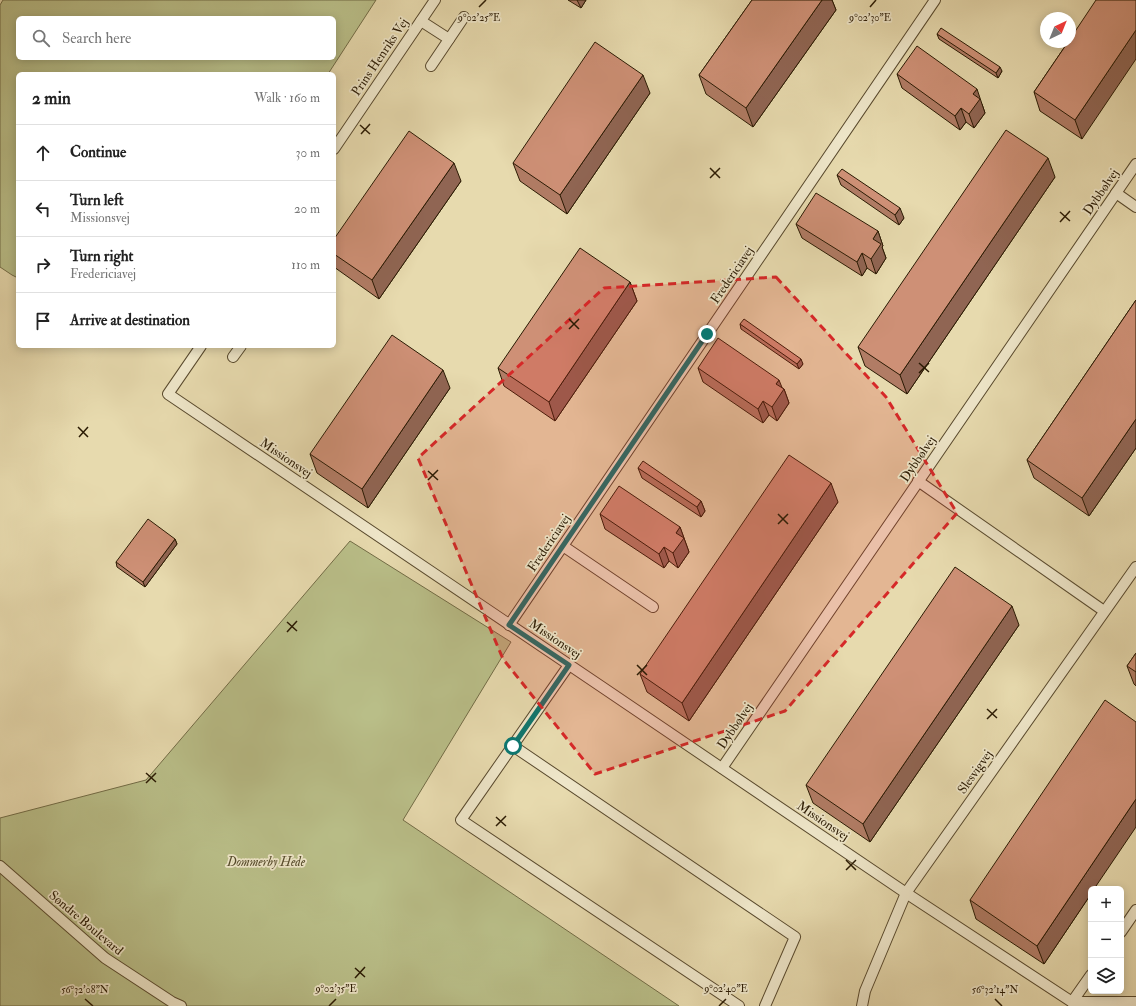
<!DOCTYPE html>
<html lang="en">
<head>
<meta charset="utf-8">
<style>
  body { margin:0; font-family:"IM FELL Double Pica",serif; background:#f2f2f2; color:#222 }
  .controls { position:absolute; right:12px; bottom:12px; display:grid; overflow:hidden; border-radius:6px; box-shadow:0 2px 10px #0003 }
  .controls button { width:36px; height:36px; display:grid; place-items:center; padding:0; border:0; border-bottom:1px solid #e0e0e0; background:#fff; color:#222; font:20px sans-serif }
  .compass { position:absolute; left:1040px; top:12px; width:36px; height:36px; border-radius:50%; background:#fff; box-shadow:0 2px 10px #0003; rotate:43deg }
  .stop { position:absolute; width:12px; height:12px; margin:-9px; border:3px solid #0f766e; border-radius:50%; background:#fff }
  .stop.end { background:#0f766e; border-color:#fff; box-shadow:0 1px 4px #0008 }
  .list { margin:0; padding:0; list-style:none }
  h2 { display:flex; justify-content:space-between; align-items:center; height:52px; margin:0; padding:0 16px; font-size:17px }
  h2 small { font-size:13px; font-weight:400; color:#767676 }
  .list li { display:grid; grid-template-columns:26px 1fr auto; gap:12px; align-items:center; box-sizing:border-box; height:56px; padding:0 16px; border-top:1px solid #e0e0e0 }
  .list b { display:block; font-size:15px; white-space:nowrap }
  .list p { margin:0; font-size:13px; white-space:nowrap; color:#767676 }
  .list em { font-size:13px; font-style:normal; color:#767676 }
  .icon { flex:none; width:22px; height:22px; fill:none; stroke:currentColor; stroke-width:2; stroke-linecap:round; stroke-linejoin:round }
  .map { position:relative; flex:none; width:1136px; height:1006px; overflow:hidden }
  .search { position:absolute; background:#fff; box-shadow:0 2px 10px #0003; left:16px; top:16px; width:320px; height:44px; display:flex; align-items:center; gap:10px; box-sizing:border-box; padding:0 14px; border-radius:6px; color:#767676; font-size:15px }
  .panel { position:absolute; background:#fff; box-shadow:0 2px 10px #0003; left:16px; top:72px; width:320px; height:276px; border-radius:6px }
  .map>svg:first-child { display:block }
  .green { fill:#b9be88; stroke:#726c46; fill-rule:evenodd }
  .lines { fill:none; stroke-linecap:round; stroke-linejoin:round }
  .service-casing { stroke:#594a2e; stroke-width:12 }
  .service { stroke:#efe7ca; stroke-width:10 }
  .wall { fill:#b17c65; stroke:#2a1a03 }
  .shaded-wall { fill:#906553; stroke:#2a1a03 }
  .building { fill:#ce9076; stroke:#2a1a03 }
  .route { stroke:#0f766e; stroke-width:5 }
  .marked { fill:#d62828; fill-opacity:0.2; stroke:#d62828; stroke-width:3; stroke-dasharray:8 5; stroke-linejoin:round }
  .ticks { fill:none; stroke:#2a1a03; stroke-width:1.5 }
  .labels { text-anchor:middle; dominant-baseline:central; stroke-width:3.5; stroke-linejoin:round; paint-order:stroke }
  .street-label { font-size:13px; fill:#2a1a03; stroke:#efe7ca }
  .park-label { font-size:13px; font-style:italic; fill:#554b2b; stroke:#efe7ca }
  .ticks-label { font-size:10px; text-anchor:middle; fill:#2a1a03; stroke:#efe7ca; stroke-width:3.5; stroke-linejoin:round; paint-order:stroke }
</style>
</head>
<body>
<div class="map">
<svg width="1136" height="1006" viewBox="0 0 1136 1006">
  <rect width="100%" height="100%" fill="#e7daae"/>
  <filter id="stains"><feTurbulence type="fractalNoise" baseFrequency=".005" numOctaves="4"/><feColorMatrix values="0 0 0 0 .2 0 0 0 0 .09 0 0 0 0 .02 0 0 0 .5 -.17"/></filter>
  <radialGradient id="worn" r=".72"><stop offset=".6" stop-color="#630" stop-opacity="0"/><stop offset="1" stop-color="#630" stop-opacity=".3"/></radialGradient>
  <g class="green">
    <path d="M 3,0 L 376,0 L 328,74 L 18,74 L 18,278 L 12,275 L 0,267 L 0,5 ZM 18,18 L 334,18 L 334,58 L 18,58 Z"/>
    <polygon points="350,541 511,642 403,820 679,1006 0,1006 0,818 146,780"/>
  </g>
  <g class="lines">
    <defs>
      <g id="service">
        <polyline points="421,21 449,39"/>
        <polyline points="431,66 464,17"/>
        <polyline points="334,149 435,0"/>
        <polyline points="1116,193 1136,207"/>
        <polyline points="201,346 168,394 602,687 906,893 1072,1002 1136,1002"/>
        <polyline points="233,357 241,346"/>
        <polyline points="918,481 1104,611"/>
        <polyline points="563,546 653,607"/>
        <polyline points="509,625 935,0"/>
        <polyline points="569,665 461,820 739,1006"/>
        <polyline points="513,746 795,937 765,1006"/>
        <polyline points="722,768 1136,164"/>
        <polyline points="0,866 105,958 172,1002 181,1006"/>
        <polyline points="1121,932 1136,910"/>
        <polyline points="1072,1002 1091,975"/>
        <polyline points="862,1006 865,991 906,893 1136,567"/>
      </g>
    </defs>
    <use href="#service" class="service-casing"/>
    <use href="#service" class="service"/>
  </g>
  <g class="wall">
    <polygon points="568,0 586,0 581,8"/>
    <polygon points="752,0 832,0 836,10 753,127 706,94 699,75"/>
    <polygon points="937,34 1002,71 998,78 939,39"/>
    <polygon points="1068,42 1082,139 1040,111 1034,92"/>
    <polygon points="897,74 982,104 985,113 974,128 966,122 960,130 902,88"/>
    <polygon points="650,93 567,214 520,181 513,163"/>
    <polygon points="837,175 904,218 899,225 841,185"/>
    <polygon points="1055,177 907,394 865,366 858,347"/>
    <polygon points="461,181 379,299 334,267 334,239"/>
    <polygon points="796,224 878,231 883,246 882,247 886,258 876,274 867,268 862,276 802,238"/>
    <polygon points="630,282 637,301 555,421 504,386 498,368"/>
    <polygon points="1136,300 1136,448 1089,516 1034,478 1027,460"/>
    <polygon points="740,324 803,364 799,369 741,329"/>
    <polygon points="698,368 782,388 784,389 789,403 777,421 769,415 763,423 703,382"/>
    <polygon points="450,388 368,508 317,473 310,454"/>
    <polygon points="638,468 701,501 705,511 701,517 642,478"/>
    <polygon points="838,502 689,721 647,692 640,674"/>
    <polygon points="600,514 680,527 689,552 678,568 669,561 664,568 605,529"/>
    <polygon points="175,539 177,544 145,587 117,567 116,562"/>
    <polygon points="1019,625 870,842 813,803 806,785"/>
    <polygon points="1136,653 1136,686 1134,684 1127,666"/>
    <polygon points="1091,889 1091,894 1044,964 976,919 970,900"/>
  </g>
  <g class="shaded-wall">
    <polygon points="577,0 586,0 581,8"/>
    <polygon points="822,0 832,0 836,10 753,127 746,108"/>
    <polygon points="1136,30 1136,59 1082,139 1075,120"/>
    <polygon points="1000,67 1002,71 998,78 996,73"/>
    <polygon points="643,75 650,93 567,214 560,195"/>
    <polygon points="977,89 985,113 974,128 969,114 973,94"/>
    <polygon points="961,108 966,122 960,130 955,116"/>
    <polygon points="1048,158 1055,177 907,394 900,375"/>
    <polygon points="454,163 461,181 379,299 372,280"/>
    <polygon points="900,208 904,218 899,225 895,215"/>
    <polygon points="878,231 883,246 882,247 886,258 876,274 871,259 873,239"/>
    <polygon points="862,253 867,268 862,276 857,262"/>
    <polygon points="630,282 637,301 555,421 549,402"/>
    <polygon points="801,359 803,364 799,369 797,364"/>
    <polygon points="443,370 450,388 368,508 362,489"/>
    <polygon points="779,380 783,390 784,389 789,403 777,421 772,407 776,384"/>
    <polygon points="763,401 769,415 763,423 758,409"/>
    <polygon points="1136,419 1136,448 1089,516 1082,498"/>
    <polygon points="831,483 838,502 689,721 682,703"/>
    <polygon points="701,501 705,511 701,517 697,507"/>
    <polygon points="680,527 689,552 678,568 673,553 676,533"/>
    <polygon points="175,539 177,544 145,587 143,582"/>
    <polygon points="664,547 669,561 664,568 659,554"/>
    <polygon points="1012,606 1019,625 870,842 863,824"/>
    <polygon points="1136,799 1136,827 1094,889 1091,889 1091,894 1044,964 1037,946"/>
  </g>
  <g class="building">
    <polygon points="752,0 822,0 746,108 699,75"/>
    <polygon points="1096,0 1136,0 1136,30 1075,120 1034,92 1068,42 1070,42 1070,39"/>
    <polygon points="941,28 1000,67 996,73 937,34"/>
    <polygon points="595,42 643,75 560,195 513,163"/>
    <polygon points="917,46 977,89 973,94 980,99 969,114 961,108 955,116 897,74"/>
    <polygon points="1006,130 1048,158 900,375 858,347"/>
    <polygon points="409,131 454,163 372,280 334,254 334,239"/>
    <polygon points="842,169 900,208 895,215 837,175"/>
    <polygon points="816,193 878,231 873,239 881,244 871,259 862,253 857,262 796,224"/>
    <polygon points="580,248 630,282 549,402 498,368"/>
    <polygon points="1136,300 1136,419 1082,498 1027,460"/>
    <polygon points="744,319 801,359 797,364 740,324"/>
    <polygon points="392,335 443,370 362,489 310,454"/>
    <polygon points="718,338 779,380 776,384 784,389 772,407 763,401 758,409 698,368"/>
    <polygon points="789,455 831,483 682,703 640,674"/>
    <polygon points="643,461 701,501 697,507 638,468"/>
    <polygon points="619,486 680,527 676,533 684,538 673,553 664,547 659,554 600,514"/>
    <polygon points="148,519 175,539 143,582 116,562"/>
    <polygon points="955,567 1012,606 863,824 806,785"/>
    <polygon points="1136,653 1136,672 1127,666"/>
    <polygon points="1105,700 1136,722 1136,799 1037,946 970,900"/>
  </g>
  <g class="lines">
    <polyline class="route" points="513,746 569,665 509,625 707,334"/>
  </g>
  <path class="marked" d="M 776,277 L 886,397 L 957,513 L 785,711 L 595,774 L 503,659 L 418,458 L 604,288 Z"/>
  <path class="ticks" d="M 479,7 L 486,0M 870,7 L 876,0M 360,125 L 370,134M 361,134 L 370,124M 710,168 L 720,178M 710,178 L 720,168M 1060,212 L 1070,221M 1060,222 L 1070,211M 569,319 L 579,329M 569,329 L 579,319M 919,363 L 929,372M 919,373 L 929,363M 78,427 L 88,437M 79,437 L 88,427M 428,471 L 438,480M 428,480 L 438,470M 778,514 L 788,524M 778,524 L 788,514M 287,622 L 297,631M 287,632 L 297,621M 637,665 L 647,675M 637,675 L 647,665M 987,709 L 997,718M 987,719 L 997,709M 146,773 L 156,782M 146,783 L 156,773M 496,817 L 506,826M 496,826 L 506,816M 846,860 L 856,870M 846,870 L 856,860M 355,968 L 365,977M 355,978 L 365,967M 85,999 L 93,1006M 995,999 L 1002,1006M 329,1006 L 336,999M 719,1006 L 726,999"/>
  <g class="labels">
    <g class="street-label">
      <text transform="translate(380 57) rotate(-56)">Prins Henriks Vej</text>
      <text transform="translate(1101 192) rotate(-56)">Dybbølvej</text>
      <text transform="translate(732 275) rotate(-56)">Fredericiavej</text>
      <text transform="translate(286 458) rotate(34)">Missionsvej</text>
      <text transform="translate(918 459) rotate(-56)">Dybbølvej</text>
      <text transform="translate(549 543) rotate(-56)">Fredericiavej</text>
      <text transform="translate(555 639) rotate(34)">Missionsvej</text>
      <text transform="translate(735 726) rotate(-56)">Dybbølvej</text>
      <text transform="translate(975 772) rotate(-55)">Slesvigvej</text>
      <text transform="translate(823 821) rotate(34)">Missionsvej</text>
      <text transform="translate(86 923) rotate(40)">Søndre Boulevard</text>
    </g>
    <g class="park-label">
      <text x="266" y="862">Dommerby Hede</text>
    </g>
  </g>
  <g class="ticks-label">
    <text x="479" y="21">9°02'25"E</text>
    <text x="870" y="21">9°02'30"E</text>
    <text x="336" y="992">9°02'35"E</text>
    <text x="726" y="992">9°02'40"E</text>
    <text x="85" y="993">56°32'08"N</text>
    <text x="995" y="993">56°32'14"N</text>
  </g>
  <rect width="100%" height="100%" filter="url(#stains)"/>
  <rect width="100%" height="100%" fill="url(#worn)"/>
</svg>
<div class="controls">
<button>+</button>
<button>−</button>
<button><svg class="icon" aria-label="layers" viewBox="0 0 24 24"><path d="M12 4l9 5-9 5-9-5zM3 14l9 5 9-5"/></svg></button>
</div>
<svg class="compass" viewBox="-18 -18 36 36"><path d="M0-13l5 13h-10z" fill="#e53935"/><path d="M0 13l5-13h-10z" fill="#767676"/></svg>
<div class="stop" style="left:513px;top:746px"></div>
<div class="stop end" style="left:707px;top:334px"></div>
<div class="search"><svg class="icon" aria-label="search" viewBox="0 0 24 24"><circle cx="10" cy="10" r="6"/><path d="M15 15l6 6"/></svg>Search here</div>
<section class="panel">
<h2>2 min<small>Walk · 160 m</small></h2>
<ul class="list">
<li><svg class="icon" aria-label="ahead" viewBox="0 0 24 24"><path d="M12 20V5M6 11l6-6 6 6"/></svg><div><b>Continue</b></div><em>30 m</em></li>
<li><svg class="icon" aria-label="left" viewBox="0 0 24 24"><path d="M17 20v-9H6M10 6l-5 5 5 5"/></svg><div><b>Turn left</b><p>Missionsvej</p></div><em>20 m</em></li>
<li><svg class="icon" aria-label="right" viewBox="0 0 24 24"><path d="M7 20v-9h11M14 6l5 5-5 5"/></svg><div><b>Turn right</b><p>Fredericiavej</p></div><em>110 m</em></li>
<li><svg class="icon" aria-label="arrive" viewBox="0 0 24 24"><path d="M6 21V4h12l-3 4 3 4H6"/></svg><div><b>Arrive at destination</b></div></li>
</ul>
</section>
</div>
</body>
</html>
